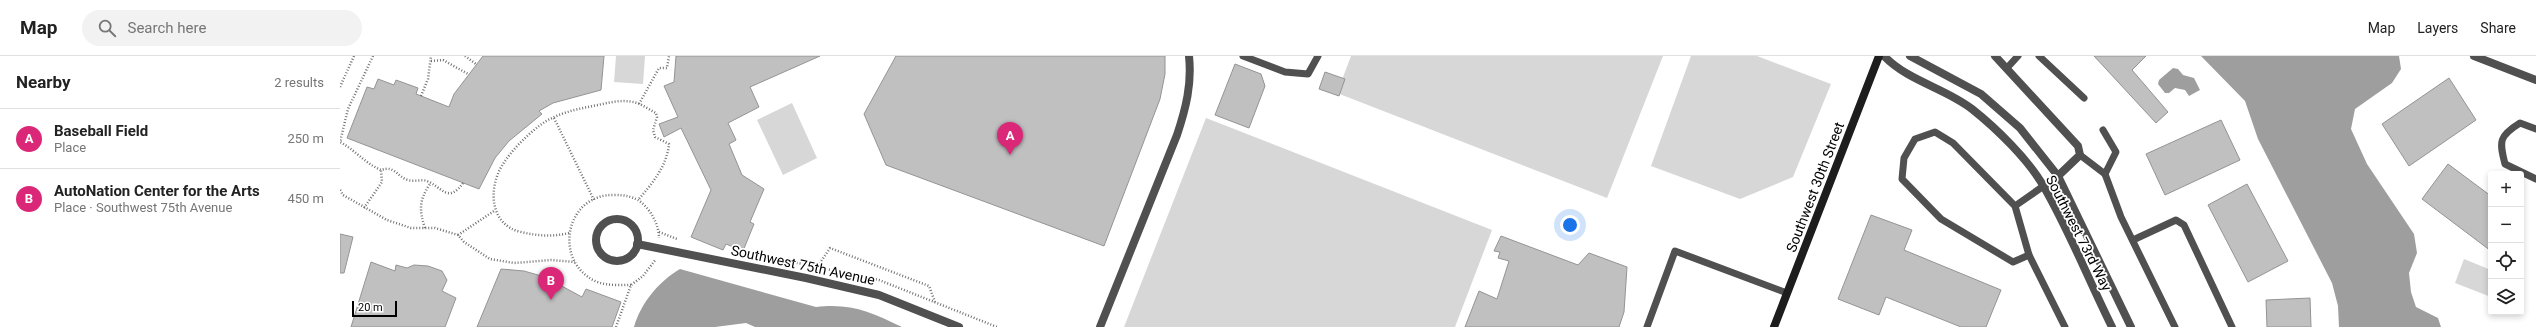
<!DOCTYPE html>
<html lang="en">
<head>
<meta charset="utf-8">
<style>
  body { margin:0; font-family:Roboto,sans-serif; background:#f2f2f2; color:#222 }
  .controls { position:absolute; right:12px; bottom:12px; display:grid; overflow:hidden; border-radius:4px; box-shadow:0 2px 6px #0003 }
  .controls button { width:36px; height:36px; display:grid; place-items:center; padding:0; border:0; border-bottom:1px solid #e0e0e0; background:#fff; color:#222; font:20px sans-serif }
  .scale { position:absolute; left:12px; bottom:10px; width:45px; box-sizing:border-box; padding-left:4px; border:2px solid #000; border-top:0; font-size:11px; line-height:14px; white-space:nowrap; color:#000; -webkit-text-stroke:3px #fff; paint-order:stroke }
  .you { position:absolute; left:1230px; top:169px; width:14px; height:14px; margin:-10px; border:3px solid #fff; border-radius:50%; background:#1a73e8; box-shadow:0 0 0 6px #1a73e833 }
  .badge { display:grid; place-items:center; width:26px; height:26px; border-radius:50%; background:#db2777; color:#fff; font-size:13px; font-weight:700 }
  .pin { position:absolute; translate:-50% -33px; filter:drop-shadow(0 1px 2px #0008) }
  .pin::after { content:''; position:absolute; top:21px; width:14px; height:12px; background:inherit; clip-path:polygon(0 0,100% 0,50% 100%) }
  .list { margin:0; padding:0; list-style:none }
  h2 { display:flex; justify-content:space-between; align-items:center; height:52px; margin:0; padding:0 16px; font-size:17px }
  h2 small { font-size:13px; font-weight:400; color:#767676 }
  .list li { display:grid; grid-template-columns:26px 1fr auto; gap:12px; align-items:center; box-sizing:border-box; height:60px; padding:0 16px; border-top:1px solid #e0e0e0 }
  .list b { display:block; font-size:15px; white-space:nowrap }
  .list p { margin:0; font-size:13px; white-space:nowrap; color:#767676 }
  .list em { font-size:13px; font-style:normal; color:#767676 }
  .icon { flex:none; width:22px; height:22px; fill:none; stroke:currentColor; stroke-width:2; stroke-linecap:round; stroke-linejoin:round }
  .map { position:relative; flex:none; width:2196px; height:271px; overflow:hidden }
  header { display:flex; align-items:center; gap:24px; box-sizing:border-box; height:56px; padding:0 20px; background:#fff; border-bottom:1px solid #e0e0e0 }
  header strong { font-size:19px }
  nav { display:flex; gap:22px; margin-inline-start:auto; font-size:14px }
  .search { width:280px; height:36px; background:#f2f2f2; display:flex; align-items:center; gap:10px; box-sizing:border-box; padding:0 14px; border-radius:22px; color:#767676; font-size:15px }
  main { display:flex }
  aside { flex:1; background:#fff }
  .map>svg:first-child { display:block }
  .green { fill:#d7d7d7 }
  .water { fill:#9e9e9e }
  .building { fill:#c0c0c0; stroke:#949494 }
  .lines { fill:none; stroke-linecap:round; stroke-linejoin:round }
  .path { stroke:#727272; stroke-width:2.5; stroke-dasharray:1 2; stroke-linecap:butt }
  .lane { stroke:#505050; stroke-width:7 }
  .street { stroke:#505050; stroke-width:8 }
  .secondary { stroke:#1d1d1d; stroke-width:8 }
  .labels { text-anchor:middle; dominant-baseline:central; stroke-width:3.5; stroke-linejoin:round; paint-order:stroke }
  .street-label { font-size:14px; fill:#000; stroke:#fff }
</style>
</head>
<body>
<header>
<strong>Map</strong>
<div class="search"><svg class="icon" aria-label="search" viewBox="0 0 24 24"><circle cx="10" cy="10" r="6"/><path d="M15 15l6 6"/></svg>Search here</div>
<nav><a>Map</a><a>Layers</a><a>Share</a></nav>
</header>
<main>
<aside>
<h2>Nearby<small>2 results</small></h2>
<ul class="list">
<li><span class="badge">A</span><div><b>Baseball Field</b><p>Place</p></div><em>250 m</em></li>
<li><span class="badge">B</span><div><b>AutoNation Center for the Arts</b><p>Place · Southwest 75th Avenue</p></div><em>450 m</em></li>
</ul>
</aside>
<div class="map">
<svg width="2196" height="271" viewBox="0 0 2196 271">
  <rect width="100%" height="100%" fill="#fff"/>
  <g class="green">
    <polygon points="276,0 305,0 303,28 274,26"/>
    <polygon points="1011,0 1323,0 1267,142 997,37"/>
    <polygon points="1351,0 1417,0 1491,28 1453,121 1400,143 1311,110"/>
    <polygon points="452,47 477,102 443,119 417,64"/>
    <polygon points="866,62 1152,174 1115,271 784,271"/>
    <polygon points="2124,203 2151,214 2151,241 2115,227"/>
  </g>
  <g class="water">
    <polygon points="1861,0 2059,0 2061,13 2052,27 2015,53 2011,73 2027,108 2074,178 2077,197 2069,217 2071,236 2076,251 2098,262 2101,271 1999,271 1998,250 1992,227 1918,83 1905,45"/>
    <polygon points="1833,12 1838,13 1843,19 1854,22 1860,34 1849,40 1845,34 1835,32 1829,37 1825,37 1818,28 1819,24"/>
    <path d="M 340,213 L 476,251 C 512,247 530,256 562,271 L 415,271 L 406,267 L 375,271 L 294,271 C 301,247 318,226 340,213 Z"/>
  </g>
  <g class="building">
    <polygon points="143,0 264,0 261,34 213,47 199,55 202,58 169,85 155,102 139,133 7,82 27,31 34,33 38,23 54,29 56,24 78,32 76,38 109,51 114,38"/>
    <polygon points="336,0 480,0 410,31 419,51 388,67 396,84 389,88 402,119 424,133 410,166 414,168 403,195 386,188 383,194 351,181 371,134 341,72 324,81 319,68 338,61 324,30 334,26"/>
    <polygon points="556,0 825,0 825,18 820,43 764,190 546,109 524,58"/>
    <polygon points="1754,0 1806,0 1792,14 1828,56 1816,67"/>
    <polygon points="895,8 921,18 925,30 909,72 875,59"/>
    <polygon points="985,16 1005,23 999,40 979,33"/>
    <polygon points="2109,22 2136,64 2069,110 2042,68"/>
    <polygon points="1881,64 1900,104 1825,139 1806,98"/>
    <polygon points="2108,108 2151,140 2151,195 2082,143"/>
    <polygon points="1907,128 1948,205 1908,226 1868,149"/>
    <polygon points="1531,159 1572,174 1564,194 1661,234 1646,271 1621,271 1546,241 1539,259 1498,243"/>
    <polygon points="0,178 13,181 4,217 0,217"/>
    <polygon points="1161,180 1238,209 1249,197 1287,211 1284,256 1279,271 1125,271 1139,235 1157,243 1169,205 1158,202 1160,196 1154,195"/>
    <polygon points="31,206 55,215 56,209 67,212 74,209 88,210 102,215 107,224 102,235 116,242 105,271 11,271"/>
    <polygon points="161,213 184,215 205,221 242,241 246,233 281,246 272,271 137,271"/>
    <polygon points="1970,242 1971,271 1927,271 1926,244"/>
  </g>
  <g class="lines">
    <g class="path">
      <path d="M 33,0 L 8,53 L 0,86 C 15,94 26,108 41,114 C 55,109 57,121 68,124 C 74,126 82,123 87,125 C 102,131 108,148 123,127"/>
      <polyline points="125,0 136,8"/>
      <polyline points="91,5 103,4 128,18"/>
      <polyline points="0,31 14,0"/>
      <polyline points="81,40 88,23 91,0"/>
      <polyline points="299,48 319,12 327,12 329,0"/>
      <polyline points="214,62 254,144"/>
      <polyline points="0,134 3,139 47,164 71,172 95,172 118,179 124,186 150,203 174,207 211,204 235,206"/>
      <polyline points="24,152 42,126 41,114"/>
      <path d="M 85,172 C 79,154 79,144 90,128"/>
      <polyline points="319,176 337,183"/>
      <path d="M 229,177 C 213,181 198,180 181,176 C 149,169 148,131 163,108 C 172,94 186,80 199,70 C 216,57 237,53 258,49 C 271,46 284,43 297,47 C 303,49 310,54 316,57 L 317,61 L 313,74 L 315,81 L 329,88 C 327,110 312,128 298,144"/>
      <polyline points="118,179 154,155"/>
      <polyline points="439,203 539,224 657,271"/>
      <polyline points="478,210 490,192 589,230 595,246"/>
      <path d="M 291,229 C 280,229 266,230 255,225 C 212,204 226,137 275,139 C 284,139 290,140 298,144 C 310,152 319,168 319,182"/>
      <polyline points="276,271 291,229 303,220 316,203"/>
    </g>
    <g class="lane">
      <polyline points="903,0 945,16 968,18 978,0"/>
      <polyline points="1699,0 1744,42"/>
      <polyline points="1667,12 1678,0"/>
      <path d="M 2196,73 L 2180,67 C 2159,80 2159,85 2165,108 L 2196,123"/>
      <polyline points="1740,99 1765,118 1776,96 1763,74"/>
      <polyline points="1765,118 1781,161 1835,271"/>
      <polyline points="1675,150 1689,199 1673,206 1601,163 1562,123 1564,102 1575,83 1595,76 1613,87 1675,150 1718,120"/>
      <polyline points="1793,184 1836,164 1844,169 1892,271"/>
      <polyline points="1689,199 1725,271"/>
      <polyline points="1307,271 1335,195 1447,237"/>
    </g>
    <g class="street">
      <path d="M 1544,0 C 1568,25 1605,32 1632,53 C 1656,72 1689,104 1704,131 C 1730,176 1749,225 1772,271"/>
      <polyline points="1570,0 1641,38 1680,72 1718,120 1791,271"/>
      <polyline points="1655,0 1738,90 1740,99 1718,120"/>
      <polyline points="2134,0 2196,24"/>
      <circle cx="277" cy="184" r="21"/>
      <polyline points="297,188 466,222 539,239 619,271"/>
      <path d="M 760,271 L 837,79 C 846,52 852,28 849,0"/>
    </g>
    <polyline class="secondary" points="1434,271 1539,0"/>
  </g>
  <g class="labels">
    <g class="street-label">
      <text transform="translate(1475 131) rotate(-69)">Southwest 30th Street</text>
      <text transform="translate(1739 177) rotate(63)">Southwest 73rd Way</text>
      <text transform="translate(463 209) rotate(12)">Southwest 75th Avenue</text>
    </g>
  </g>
</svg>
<div class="controls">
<button>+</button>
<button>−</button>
<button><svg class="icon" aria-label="locate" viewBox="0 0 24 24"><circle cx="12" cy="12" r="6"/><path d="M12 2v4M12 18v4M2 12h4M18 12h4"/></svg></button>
<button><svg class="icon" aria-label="layers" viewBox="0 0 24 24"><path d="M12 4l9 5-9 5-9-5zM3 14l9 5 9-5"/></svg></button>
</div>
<div class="scale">20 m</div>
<div class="you"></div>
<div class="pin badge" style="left:670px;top:99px">A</div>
<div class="pin badge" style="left:211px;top:244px">B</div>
</div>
</main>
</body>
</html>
